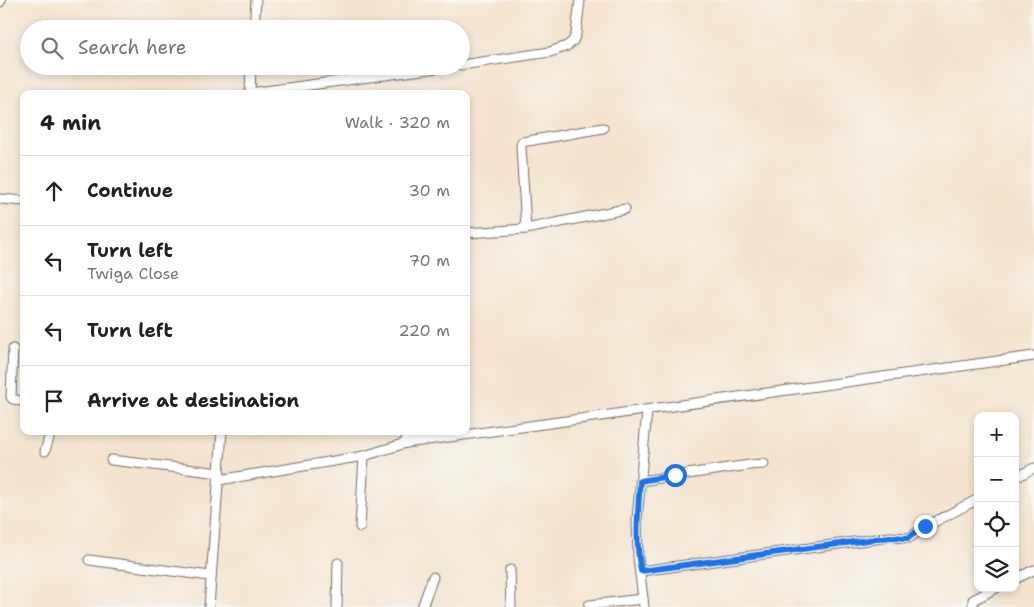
<!DOCTYPE html>
<html lang="en">
<head>
<meta charset="utf-8">
<style>
  body { margin:0; font-family:"Shantell Sans",sans-serif; background:#f2f2f2; color:#202124 }
  .controls { position:absolute; right:15px; bottom:15px; display:grid; overflow:hidden; border-radius:10px; box-shadow:0 2px 8px #0003 }
  .controls button { width:45px; height:45px; display:grid; place-items:center; padding:0; border:0; border-bottom:1px solid #e0e0e0; background:#fff; color:#202124; font:25px sans-serif }
  .stop { position:absolute; width:15px; height:15px; margin:-11px; border:4px solid #1a73e8; border-radius:50%; background:#fff }
  .stop.end { background:#1a73e8; border-color:#fff; box-shadow:0 1px 5px #0008 }
  .list { margin:0; padding:0; list-style:none }
  h2 { display:flex; justify-content:space-between; align-items:center; height:65px; margin:0; padding:0 20px; font-size:21px }
  h2 small { font-size:16px; font-weight:400; color:#757577 }
  .list li { display:grid; grid-template-columns:32px 1fr auto; gap:15px; align-items:center; box-sizing:border-box; height:70px; padding:0 20px; border-top:1px solid #e0e0e0 }
  .list b { display:block; font-size:19px; white-space:nowrap }
  .list p { margin:0; font-size:16px; white-space:nowrap; color:#757577 }
  .list em { font-size:16px; font-style:normal; color:#757577 }
  .icon { flex:none; width:28px; height:28px; fill:none; stroke:currentColor; stroke-width:2; stroke-linecap:round; stroke-linejoin:round }
  .map { position:relative; flex:none; width:1034px; height:607px; overflow:hidden }
  .search { position:absolute; background:#fff; box-shadow:0 2px 8px #0003; left:20px; top:20px; width:450px; height:55px; display:flex; align-items:center; gap:12px; box-sizing:border-box; padding:0 18px; border-radius:28px; color:#757577; font-size:19px }
  .panel { position:absolute; background:#fff; box-shadow:0 2px 8px #0003; left:20px; top:90px; width:450px; height:345px; border-radius:10px }
  .map>svg:first-child { display:block }
  .lines { fill:none; stroke-linecap:round; stroke-linejoin:round }
  .minor-casing { stroke:#716b64; stroke-width:11 }
  .minor { stroke:#fff; stroke-width:9 }
  .route { stroke:#1a73e8; stroke-width:6 }
</style>
</head>
<body>
<div class="map">
<svg width="1034" height="607" viewBox="0 0 1034 607">
  <rect width="100%" height="100%" fill="#f6f6f2"/>
  <filter id="ink" filterUnits="userSpaceOnUse"><feTurbulence type="fractalNoise" baseFrequency=".02" numOctaves="2"/><feDisplacementMap in="SourceGraphic" scale="10" xChannelSelector="R" yChannelSelector="G"/><feConvolveMatrix kernelMatrix="1 2 1 2 8 2 1 2 1" color-interpolation-filters="sRGB"/></filter>
  <filter id="wash" filterUnits="userSpaceOnUse"><feTurbulence type="fractalNoise" baseFrequency=".0096" numOctaves="4" result="noise"/><feDisplacementMap in="SourceGraphic" scale="20" xChannelSelector="R" yChannelSelector="G"/><feGaussianBlur stdDeviation="1.12" result="paint"/><feColorMatrix in="noise" values="0 0 0 0 0 0 0 0 0 0 0 0 0 0 0 0 0 1.4 0 .05"/><feComposite in="paint" operator="in"/></filter>
  <g filter="url(#wash)">
    <rect width="100%" height="100%" fill="#f4e3ce"/>
  </g>
  <g filter="url(#ink)">
    <g class="lines">
      <defs>
        <g id="minor">
          <polyline points="0,2 1,0"/>
          <polyline points="254,29 256,0"/>
          <polyline points="461,65 550,52 567,46 573,41 576,34 580,0"/>
          <polyline points="250,93 452,66"/>
          <polyline points="250,94 251,66"/>
          <polyline points="0,199 24,201"/>
          <polyline points="526,229 521,146 522,142 603,128"/>
          <polyline points="466,233 526,229 625,209"/>
          <polyline points="13,349 11,397 13,399 24,402"/>
          <polyline points="406,443 407,431"/>
          <polyline points="45,451 51,431"/>
          <polyline points="111,460 220,473"/>
          <polyline points="1015,478 1034,468"/>
          <polyline points="219,480 364,456 406,443 1034,356"/>
          <polyline points="640,481 749,465 764,464"/>
          <polyline points="360,527 364,456"/>
          <polyline points="89,560 210,576"/>
          <polyline points="510,570 511,607"/>
          <polyline points="641,571 890,537 909,538 925,527 978,499"/>
          <polyline points="1015,579 1034,570"/>
          <polyline points="589,605 643,599"/>
          <polyline points="209,607 222,431"/>
          <polyline points="337,607 338,563"/>
          <polyline points="422,607 433,577"/>
          <polyline points="644,607 638,558 637,519 647,411"/>
          <polyline points="973,607 973,600 996,588"/>
        </g>
      </defs>
      <use href="#minor" class="minor-casing"/>
      <use href="#minor" class="minor"/>
    </g>
  </g>
  <g class="lines" filter="url(#ink)">
    <path class="route" d="M 675,475 L 640,481 C 638,511 635,542 641,571 L 890,537 L 908,538 L 925,526"/>
  </g>
</svg>
<div class="controls">
<button>+</button>
<button>−</button>
<button><svg class="icon" aria-label="locate" viewBox="0 0 24 24"><circle cx="12" cy="12" r="6"/><path d="M12 2v4M12 18v4M2 12h4M18 12h4"/></svg></button>
<button><svg class="icon" aria-label="layers" viewBox="0 0 24 24"><path d="M12 4l9 5-9 5-9-5zM3 14l9 5 9-5"/></svg></button>
</div>
<div class="stop" style="left:675px;top:475px"></div>
<div class="stop end" style="left:925px;top:526px"></div>
<div class="search"><svg class="icon" aria-label="search" viewBox="0 0 24 24"><circle cx="10" cy="10" r="6"/><path d="M15 15l6 6"/></svg>Search here</div>
<section class="panel">
<h2>4 min<small>Walk · 320 m</small></h2>
<ul class="list">
<li><svg class="icon" aria-label="ahead" viewBox="0 0 24 24"><path d="M12 20V5M6 11l6-6 6 6"/></svg><div><b>Continue</b></div><em>30 m</em></li>
<li><svg class="icon" aria-label="left" viewBox="0 0 24 24"><path d="M17 20v-9H6M10 6l-5 5 5 5"/></svg><div><b>Turn left</b><p>Twiga Close</p></div><em>70 m</em></li>
<li><svg class="icon" aria-label="left" viewBox="0 0 24 24"><path d="M17 20v-9H6M10 6l-5 5 5 5"/></svg><div><b>Turn left</b></div><em>220 m</em></li>
<li><svg class="icon" aria-label="arrive" viewBox="0 0 24 24"><path d="M6 21V4h12l-3 4 3 4H6"/></svg><div><b>Arrive at destination</b></div></li>
</ul>
</section>
</div>
</body>
</html>
